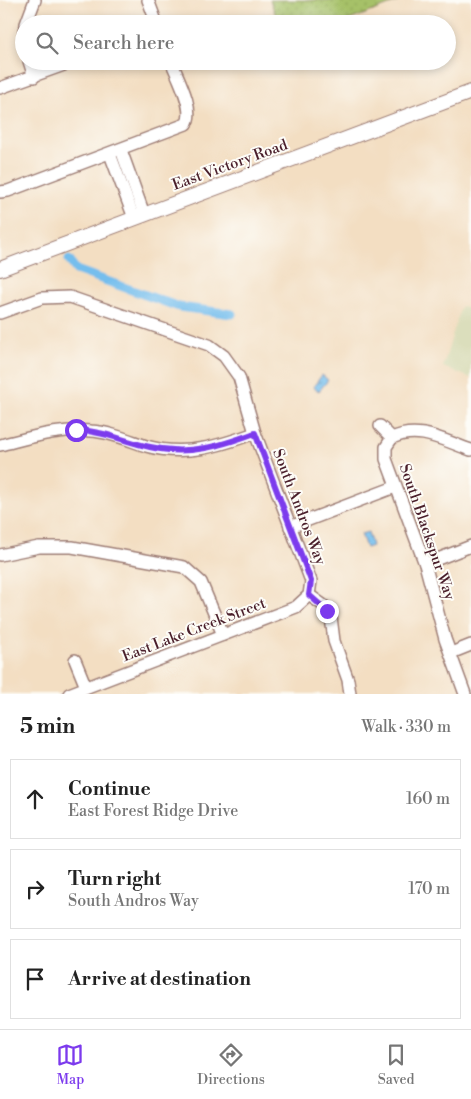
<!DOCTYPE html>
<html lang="en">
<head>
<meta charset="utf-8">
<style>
  body { margin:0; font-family:"Libre Bodoni",serif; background:#f6f6f6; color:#222 }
  .stop { position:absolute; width:15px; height:15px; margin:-11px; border:4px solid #7c3aed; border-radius:50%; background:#fff }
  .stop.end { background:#7c3aed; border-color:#fff; box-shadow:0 1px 5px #0008 }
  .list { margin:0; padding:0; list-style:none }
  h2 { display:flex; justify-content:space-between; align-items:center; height:65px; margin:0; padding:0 20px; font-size:21px }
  h2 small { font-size:16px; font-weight:400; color:#767676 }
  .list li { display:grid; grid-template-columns:32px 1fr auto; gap:15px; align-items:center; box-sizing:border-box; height:80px; margin:0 10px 10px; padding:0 10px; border:1px solid #e0e0e0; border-radius:0px }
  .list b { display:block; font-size:19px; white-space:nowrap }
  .list p { margin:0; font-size:16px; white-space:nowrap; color:#767676 }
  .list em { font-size:16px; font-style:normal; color:#767676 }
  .icon { flex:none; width:28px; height:28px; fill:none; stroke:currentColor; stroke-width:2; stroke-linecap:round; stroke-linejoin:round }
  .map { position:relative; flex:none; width:471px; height:694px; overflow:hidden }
  .search { position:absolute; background:#fff; box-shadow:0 2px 8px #0003; left:15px; right:15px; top:15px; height:55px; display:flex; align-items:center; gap:12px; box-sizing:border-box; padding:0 18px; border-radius:28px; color:#767676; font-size:19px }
  .sheet { height:335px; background:#fff }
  nav { display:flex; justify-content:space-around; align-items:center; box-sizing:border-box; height:70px; border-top:1px solid #e0e0e0; background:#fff; font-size:14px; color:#767676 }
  nav a { display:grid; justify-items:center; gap:2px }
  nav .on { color:#7c3aed }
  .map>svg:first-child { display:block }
  .built { fill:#dbdebc }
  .park { fill:url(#park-dots); stroke:#78704a }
  .water { fill:url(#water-ripples); stroke:#5f6e8c }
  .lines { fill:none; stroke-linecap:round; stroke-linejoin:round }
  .canal { stroke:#74beed; stroke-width:9 }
  .minor-casing { stroke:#9e7e76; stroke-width:14 }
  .major-casing { stroke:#9e7e76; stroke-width:16 }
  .minor { stroke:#fff; stroke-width:11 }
  .major { stroke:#fff; stroke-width:14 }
  .route { stroke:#7c3aed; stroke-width:6 }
  .labels { text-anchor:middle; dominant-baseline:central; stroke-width:4; stroke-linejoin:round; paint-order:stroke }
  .street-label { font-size:15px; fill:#4a1f2b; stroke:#fdfcf7 }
</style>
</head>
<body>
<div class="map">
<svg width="471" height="694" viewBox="0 0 471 694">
  <defs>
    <pattern id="park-dots" width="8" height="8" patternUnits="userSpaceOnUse" patternTransform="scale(1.25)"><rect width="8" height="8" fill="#a6c168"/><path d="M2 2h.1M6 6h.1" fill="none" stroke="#90a55a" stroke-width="1.8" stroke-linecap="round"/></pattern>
    <pattern id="water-ripples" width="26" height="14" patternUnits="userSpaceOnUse" patternTransform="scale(1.25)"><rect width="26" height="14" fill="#74beed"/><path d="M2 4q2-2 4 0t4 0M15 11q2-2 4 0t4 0" fill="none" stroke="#619ac0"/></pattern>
  </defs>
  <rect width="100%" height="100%" fill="#fdfcf7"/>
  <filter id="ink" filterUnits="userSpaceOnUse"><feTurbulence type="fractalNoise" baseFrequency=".02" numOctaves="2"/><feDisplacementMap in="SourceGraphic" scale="10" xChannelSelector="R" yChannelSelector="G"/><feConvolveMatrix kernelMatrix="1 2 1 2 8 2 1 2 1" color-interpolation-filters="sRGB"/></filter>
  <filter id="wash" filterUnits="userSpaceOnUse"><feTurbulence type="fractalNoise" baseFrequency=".0096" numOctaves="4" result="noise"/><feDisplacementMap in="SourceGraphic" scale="20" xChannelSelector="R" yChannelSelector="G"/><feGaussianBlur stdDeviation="1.12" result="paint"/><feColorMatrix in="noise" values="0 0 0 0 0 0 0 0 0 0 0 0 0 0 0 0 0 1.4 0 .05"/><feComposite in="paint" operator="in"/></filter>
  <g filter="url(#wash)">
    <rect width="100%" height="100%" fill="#f3dec2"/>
    <polygon class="built" points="461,306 471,308 471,378 443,367"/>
    <polygon class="park" points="270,0 402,0 347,21 348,24 279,24"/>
    <g class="water">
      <polygon points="322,375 328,380 319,391 313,387"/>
      <polygon points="368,532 372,546 366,548 361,534"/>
    </g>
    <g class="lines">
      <polyline class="canal" points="69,260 76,270 179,307 232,314"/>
    </g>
  </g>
  <g filter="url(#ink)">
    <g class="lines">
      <defs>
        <g id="minor">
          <polyline points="148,0 157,24"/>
          <polyline points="26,24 35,0"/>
          <polyline points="24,30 24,48"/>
          <polyline points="29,61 34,77"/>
          <polyline points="0,88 75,61"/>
          <polyline points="121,150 144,214"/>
          <polyline points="110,154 134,218"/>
          <path d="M 0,192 L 8,191 L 186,124 C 196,111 177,76 171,61"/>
          <polyline points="0,313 42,298 70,297 209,345 224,356 239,377 255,433 311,581 309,595 296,607 69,694"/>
          <polyline points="380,426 392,438"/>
          <polyline points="392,438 386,447 386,459 425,564 445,639 465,694"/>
          <path d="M 392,438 C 419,425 444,441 471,450"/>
          <path d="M 0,445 C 29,438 60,428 91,431 C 110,432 128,440 146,446 C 185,457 219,446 255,433"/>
          <polyline points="290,527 395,487"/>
          <polyline points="0,555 39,547 72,547 184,567 201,582 223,635"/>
          <polyline points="425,564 471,546"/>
          <polyline points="309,595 323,605 331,617 334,641 348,680 350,694"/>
          <polyline points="451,653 471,645"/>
          <polyline points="75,660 86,687"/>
        </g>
        <polyline id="major" points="0,269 471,92"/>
      </defs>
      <use href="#minor" class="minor-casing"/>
      <use href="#major" class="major-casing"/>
      <use href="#minor" class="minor"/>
      <use href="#major" class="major"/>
    </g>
  </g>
  <g class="lines" filter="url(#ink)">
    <path class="route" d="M 76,430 C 103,431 124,441 150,447 C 188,456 220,446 255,433 L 311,581 L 309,595 L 327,611"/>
  </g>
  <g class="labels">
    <g class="street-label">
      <text transform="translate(230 165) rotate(-20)">East Victory Road</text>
      <text transform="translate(299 507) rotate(69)">South Andros Way</text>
      <text transform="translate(427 532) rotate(71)">South Blackspur Way</text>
      <text transform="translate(194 630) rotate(-21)">East Lake Creek Street</text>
    </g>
  </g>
</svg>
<div class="stop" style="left:76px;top:430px"></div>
<div class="stop end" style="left:327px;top:611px"></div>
<div class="search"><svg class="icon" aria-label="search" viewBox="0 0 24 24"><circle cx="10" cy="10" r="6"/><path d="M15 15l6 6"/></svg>Search here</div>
</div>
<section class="sheet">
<h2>5 min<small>Walk · 330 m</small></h2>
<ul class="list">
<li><svg class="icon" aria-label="ahead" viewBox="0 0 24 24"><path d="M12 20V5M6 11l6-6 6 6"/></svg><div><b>Continue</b><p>East Forest Ridge Drive</p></div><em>160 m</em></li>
<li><svg class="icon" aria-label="right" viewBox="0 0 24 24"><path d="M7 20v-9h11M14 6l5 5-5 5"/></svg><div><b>Turn right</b><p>South Andros Way</p></div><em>170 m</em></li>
<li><svg class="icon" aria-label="arrive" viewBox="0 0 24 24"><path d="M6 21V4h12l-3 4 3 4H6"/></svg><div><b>Arrive at destination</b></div></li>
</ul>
</section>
<nav>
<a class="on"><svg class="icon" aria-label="map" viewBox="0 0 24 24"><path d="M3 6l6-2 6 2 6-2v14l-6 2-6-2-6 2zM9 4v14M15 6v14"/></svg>Map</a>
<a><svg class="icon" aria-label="directions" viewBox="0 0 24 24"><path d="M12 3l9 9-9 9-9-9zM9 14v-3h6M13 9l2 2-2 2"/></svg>Directions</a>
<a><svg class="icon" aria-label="saved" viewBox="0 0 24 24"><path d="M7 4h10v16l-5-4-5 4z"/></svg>Saved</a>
</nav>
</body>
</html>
